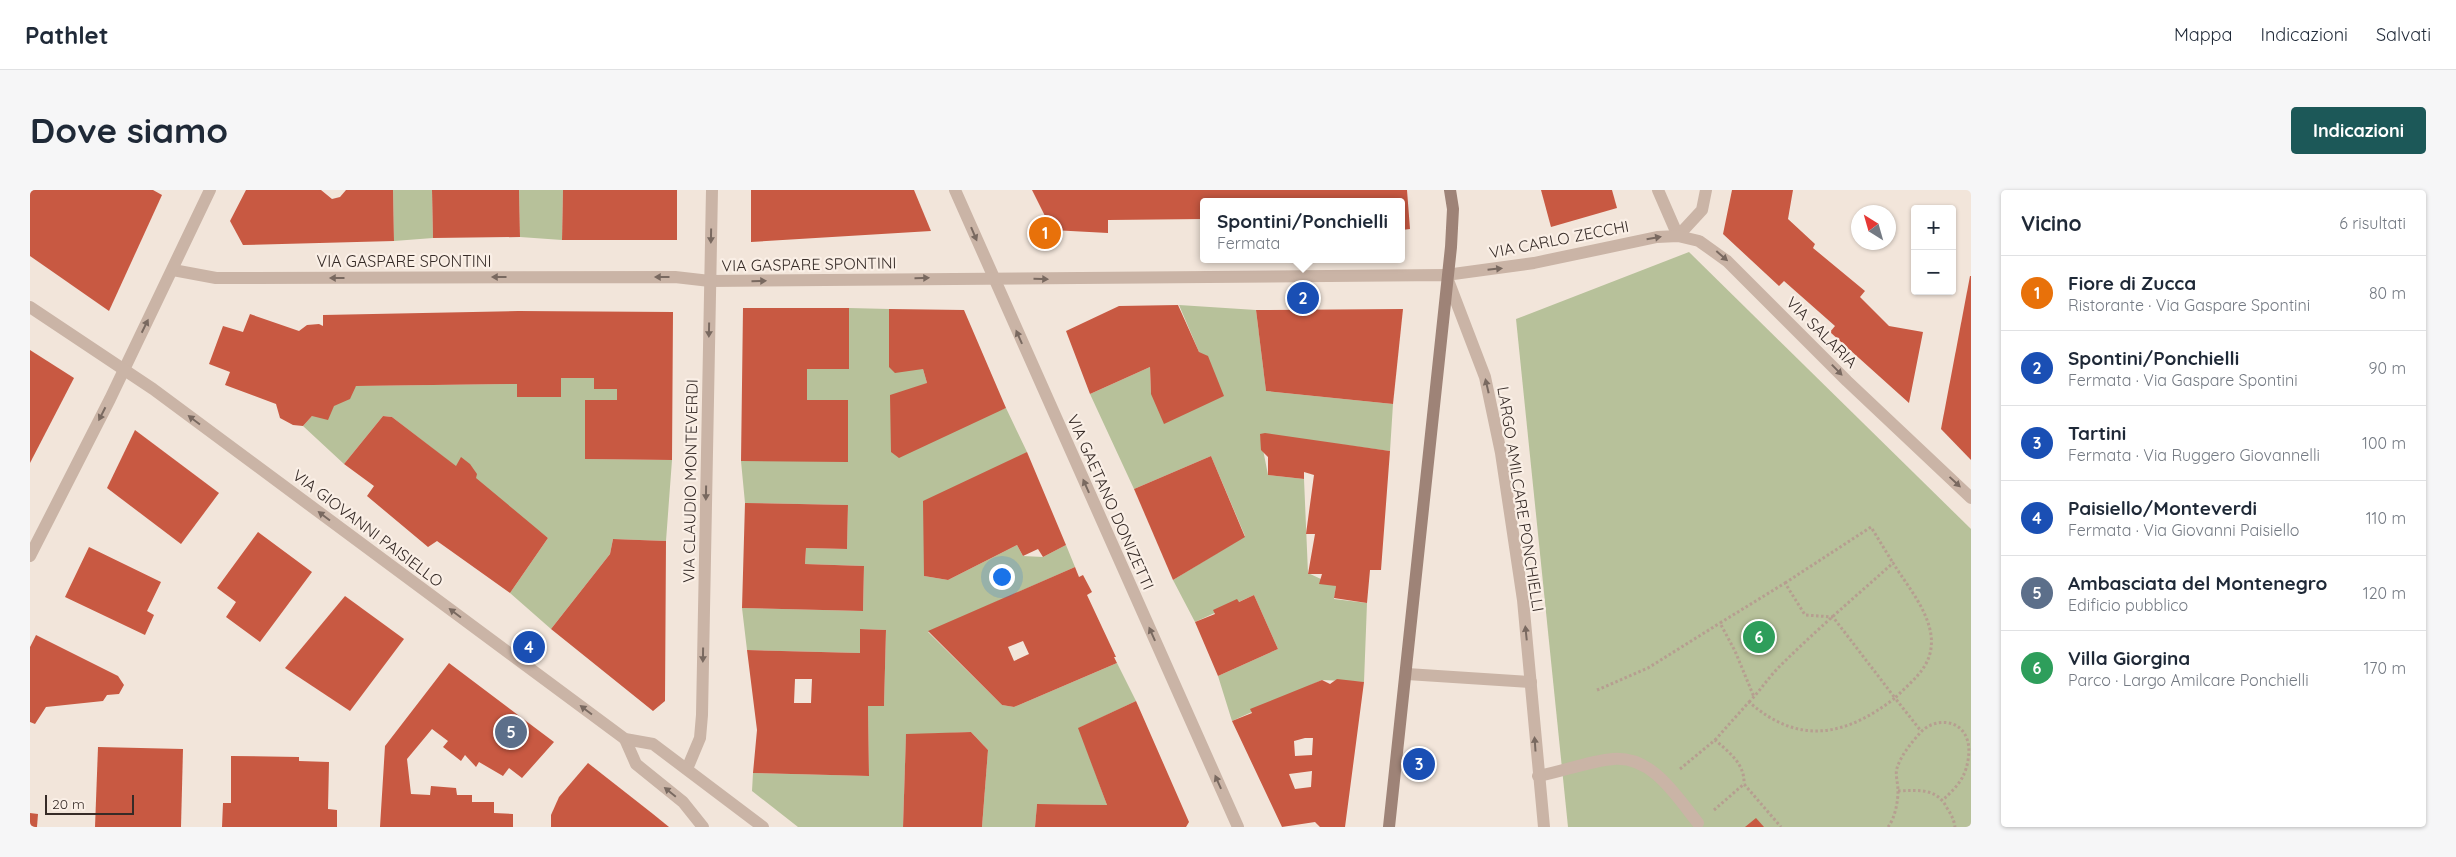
<!DOCTYPE html>
<html lang="it">
<head>
<meta charset="utf-8">
<style>
  body { margin:0; font-family:Quicksand,sans-serif; background:#f6f6f7; color:#1f2937 }
  .controls { position:absolute; right:15px; top:15px; display:grid; overflow:hidden; border-radius:5px; box-shadow:0 1px 4px #0004 }
  .controls button { width:45px; height:45px; display:grid; place-items:center; padding:0; border:0; border-bottom:1px solid #e0e1e3; background:#fff; color:#1f2937; font:25px sans-serif }
  .compass { position:absolute; left:1821px; top:15px; width:45px; height:45px; border-radius:50%; background:#fff; box-shadow:0 1px 4px #0004; rotate:323deg }
  .scale { position:absolute; left:15px; bottom:12px; width:89px; box-sizing:border-box; padding-left:5px; border:2px solid #362b27; border-top:0; font-size:14px; line-height:18px; white-space:nowrap; color:#362b27; -webkit-text-stroke:4px #faefe6; paint-order:stroke }
  .you { position:absolute; left:971px; top:386px; width:18px; height:18px; margin:-12px; border:4px solid #fff; border-radius:50%; background:#1a73e8; box-shadow:0 0 0 8px #1a73e833 }
  .badge { display:grid; place-items:center; width:32px; height:32px; border-radius:50%; background:#1c5858; color:#fff; font-size:16px; font-weight:700 }
  .pin { position:absolute; translate:-50% -50%; border:2px solid #fff; box-shadow:0 1px 5px #0006 }
  .popup { position:absolute; left:1170px; top:8px; width:205px; height:65px; box-sizing:border-box; display:grid; place-content:center; border-radius:5px; background:#fff; filter:drop-shadow(0 1px 4px #0005); font-size:16px; white-space:nowrap; color:#747a83 }
  .popup b { font-size:19px; color:#1f2937 }
  .popup::after { content:''; position:absolute; left:50%; top:100%; margin-left:-10px; border:10px solid transparent; border-top-color:#fff }
  .list { margin:0; padding:0; list-style:none }
  h2 { display:flex; justify-content:space-between; align-items:center; height:65px; margin:0; padding:0 20px; font-size:21px }
  h2 small { font-size:16px; font-weight:400; color:#747a83 }
  .list li { display:grid; grid-template-columns:32px 1fr auto; gap:15px; align-items:center; box-sizing:border-box; height:75px; padding:0 20px; border-top:1px solid #e0e1e3 }
  .list b { display:block; font-size:19px; white-space:nowrap }
  .list p { margin:0; font-size:16px; white-space:nowrap; color:#747a83 }
  .list em { font-size:16px; font-style:normal; color:#747a83 }
  .map { position:relative; flex:none; width:1941px; height:637px; overflow:hidden; border-radius:5px }
  header { display:flex; align-items:center; gap:30px; box-sizing:border-box; height:70px; padding:0 25px; background:#fff; border-bottom:1px solid #e0e1e3 }
  header strong { font-size:24px }
  nav { display:flex; gap:28px; margin-inline-start:auto; font-size:18px }
  .intro { display:flex; align-items:center; justify-content:space-between; box-sizing:border-box; height:120px; padding:0 30px }
  h1 { margin:0; font-size:35px }
  .button { padding:12px 22px; border-radius:5px; background:#1c5858; color:#fff; font-size:18px; font-weight:700 }
  main { display:flex; gap:30px; padding:0 30px }
  aside { flex:1; background:#fff; border-radius:5px; box-shadow:0 1px 4px #0004 }
  .map>svg:first-child { display:block }
  .green { fill:#b7c19a }
  .building { fill:#c85942; fill-rule:evenodd }
  .lines { fill:none; stroke-linecap:round; stroke-linejoin:round }
  .path { stroke:#b69e90; stroke-width:3; stroke-dasharray:2.5 2.5; stroke-linecap:butt }
  .service { stroke:#cab4a6; stroke-width:12 }
  .minor { stroke:#cab4a6; stroke-width:12 }
  .tertiary { stroke:#cab4a6; stroke-width:12 }
  .secondary { stroke:#9e8377; stroke-width:12 }
  .oneway { fill:#796960 }
  .labels { text-anchor:middle; dominant-baseline:central; stroke-width:4.5; stroke-linejoin:round; paint-order:stroke }
  .street-label { font-size:16px; fill:#362b27; stroke:#faefe6 }
</style>
</head>
<body>
<header>
<strong>Pathlet</strong>
<nav><a>Mappa</a><a>Indicazioni</a><a>Salvati</a></nav>
</header>
<div class="intro"><h1>Dove siamo</h1><a class="button">Indicazioni</a></div>
<main>
<div class="map">
<svg width="1941" height="637" viewBox="0 0 1941 637">
  <rect width="100%" height="100%" fill="#f2e5da"/>
  <g class="green">
    <polygon points="363,0 402,0 403,48 364,51"/>
    <polygon points="489,0 533,0 532,50 490,47"/>
    <polygon points="1659,62 1941,339 1941,637 1538,637 1486,129"/>
    <polygon points="1149,115 1226,120 1236,201 1363,214 1360,261 1230,244 1238,285 1274,289 1278,383 1306,396 1304,409 1337,413 1334,492 1292,490 1202,531 1188,486 1248,459 1224,405 1165,432 1143,390 1215,346 1181,266 1104,299 1060,204 1120,177 1121,204 1169,162"/>
    <polygon points="819,118 859,119 859,177 893,179 897,193 861,261 976,218 997,262 894,386 918,390 987,355 993,366 1013,367 1036,355 1045,377 898,442 972,515 984,517 1087,473 1106,511 1049,538 1077,615 1007,614 1005,637 952,637 958,560 941,542 876,545 873,637 768,637 722,601 723,583 839,586 838,516 854,516 856,440 830,439 830,463 717,460 712,418 833,421 834,376 775,374 776,358 817,359 818,315 715,313 711,271 818,271 818,211 777,210 777,179 819,179"/>
    <polygon points="531,188 564,188 564,199 587,199 587,210 555,210 555,269 642,270 636,351 583,349 580,364 521,439 480,403 518,348 362,227 353,226 314,274 273,236 282,226 326,196 487,194 487,207 531,207"/>
  </g>
  <g class="building">
    <polygon points="0,0 123,0 132,5 79,121 0,66"/>
    <polygon points="216,0 291,0 302,9 310,7 316,0 363,0 364,51 213,55 200,31"/>
    <polygon points="402,0 489,0 490,47 403,48"/>
    <polygon points="533,0 647,0 647,50 532,50"/>
    <polygon points="721,0 884,0 901,41 721,52"/>
    <polygon points="1002,0 1377,0 1380,39 1372,40 1372,12 1174,12 1174,29 1078,30 1078,43 1022,40"/>
    <polygon points="1511,0 1582,0 1587,18 1521,37"/>
    <polygon points="1702,0 1763,0 1758,29 1785,54 1783,58 1835,101 1830,107 1859,136 1893,142 1879,213 1800,142 1805,136 1754,91 1749,96 1693,44"/>
    <polygon points="1940,86 1941,86 1941,270 1911,239"/>
    <polygon points="1148,115 1169,162 1178,166 1194,206 1134,234 1121,204 1120,177 1060,204 1036,141 1089,116"/>
    <polygon points="713,118 819,118 819,179 777,179 777,210 818,210 818,272 711,271"/>
    <polygon points="859,119 934,120 976,218 869,268 861,262 860,205 897,193 893,179 865,183 859,177"/>
    <polygon points="1373,119 1363,214 1236,201 1226,120"/>
    <polygon points="488,121 643,122 642,270 555,269 555,210 587,210 587,199 564,199 564,188 531,188 531,207 487,207 487,194 326,196 320,209 304,216 298,230 282,226 273,236 263,235 250,228 246,214 195,195 200,182 179,174 193,136 213,142 220,124 269,141 277,135 289,134 293,136 293,125"/>
    <polygon points="0,160 44,188 0,273"/>
    <polygon points="353,226 362,227 426,276 431,267 440,274 447,284 446,288 518,348 480,403 407,351 398,357 337,306 344,296 314,274"/>
    <polygon points="105,240 189,303 151,354 77,298"/>
    <polygon points="1235,243 1360,261 1351,380 1340,380 1337,413 1304,408 1306,396 1289,394 1292,384 1278,384 1285,344 1276,344 1284,285 1274,282 1274,289 1238,285 1238,267 1231,260 1230,244"/>
    <polygon points="997,262 1036,355 1013,367 1008,359 993,366 987,355 918,390 894,386 893,311"/>
    <polygon points="1181,266 1215,347 1143,390 1104,299"/>
    <polygon points="715,313 818,315 817,359 776,358 775,374 834,376 833,421 712,418"/>
    <polygon points="228,342 282,382 230,452 196,427 206,412 187,398"/>
    <polygon points="583,349 636,351 635,511 623,521 521,439 580,364"/>
    <polygon points="59,357 131,392 117,421 124,425 115,445 35,407"/>
    <path d="M 1045,377 L 1049,387 L 1053,385 L 1062,402 L 1057,405 L 1086,467 L 1084,467 L 1087,473 L 984,517 L 972,515 L 898,441 ZM 993,451 L 999,464 L 984,471 L 978,457 Z"/>
    <polygon points="1224,405 1248,459 1188,486 1165,432 1185,424 1183,420 1207,409 1209,412"/>
    <polygon points="315,406 374,449 320,521 255,478"/>
    <path d="M 830,439 L 856,440 L 854,516 L 838,516 L 839,586 L 723,583 L 727,540 L 717,460 L 830,463 ZM 765,489 L 782,489 L 781,513 L 764,513 Z"/>
    <polygon points="6,445 88,486 94,495 89,504 77,505 73,511 16,517 5,534 0,532 0,457"/>
    <polygon points="419,473 524,552 492,588 479,578 473,586 449,572 446,577 435,565 431,571 413,557 418,551 402,539 377,569 381,604 400,605 401,596 426,598 427,605 442,605 442,612 464,612 464,623 483,624 483,637 350,637 355,556"/>
    <path d="M 1307,489 L 1334,492 L 1315,637 L 1290,637 L 1285,632 L 1252,637 L 1202,531 L 1222,523 L 1220,519 L 1292,490 L 1300,494 ZM 1275,548 L 1283,548 L 1282,565 L 1265,566 L 1264,551 ZM 1282,581 L 1281,597 L 1265,599 L 1259,584 Z"/>
    <polygon points="1106,511 1159,632 1156,637 1005,637 1007,614 1077,615 1048,538"/>
    <polygon points="941,542 958,560 952,637 873,637 876,544"/>
    <polygon points="68,557 153,559 151,637 65,637"/>
    <polygon points="201,566 269,567 269,571 299,572 298,619 307,620 307,637 192,637 193,613 201,613"/>
    <polygon points="558,573 623,624 639,637 521,637 521,625 529,607"/>
    <polygon points="0,623 8,624 7,637 0,637"/>
    <polygon points="1726,628 1734,637 1715,637"/>
  </g>
  <g class="lines">
    <g class="path">
      <polyline points="1755,393 1841,337 1863,373"/>
      <polyline points="1567,500 1618,478 1690,433"/>
      <path d="M 1719,512 C 1730,501 1738,488 1749,477 C 1785,441 1825,407 1863,373 C 1881,402 1917,441 1894,477 C 1887,488 1875,498 1865,508 L 1803,427 L 1775,425 L 1755,393 L 1690,433 L 1705,461 L 1724,507"/>
      <path d="M 1685,550 L 1719,512 C 1769,556 1816,546 1865,508 L 1891,541"/>
      <path d="M 1650,579 L 1685,550 C 1699,562 1715,574 1714,594"/>
      <path d="M 1868,601 C 1889,600 1907,598 1917,618 C 1921,624 1924,630 1925,637"/>
      <polyline points="1684,620 1714,594 1751,637"/>
      <path d="M 1858,637 C 1865,628 1868,612 1868,601 C 1868,593 1865,584 1867,578 C 1871,565 1882,552 1890,543 C 1903,528 1930,528 1937,549 C 1941,559 1938,577 1933,586 C 1929,595 1920,603 1913,610"/>
    </g>
    <path class="service" d="M 1508,586 C 1531,582 1559,571 1583,569 C 1623,566 1646,606 1668,633"/>
    <g class="minor">
      <polyline points="925,0 1208,637"/>
      <polyline points="1628,0 1648,46 1672,20 1676,0"/>
      <polyline points="143,80 186,88 645,87 680,91 1416,85 1455,187 1471,263 1493,410 1514,637"/>
      <polyline points="0,366 80,209 180,0"/>
      <polyline points="1377,484 1501,492"/>
      <polyline points="595,549 606,574 653,612 673,637"/>
      <polyline points="657,579 670,548 672,525 682,0"/>
    </g>
    <g class="tertiary">
      <polyline points="1416,85 1504,73 1627,47 1648,46 1669,51 1697,71 1817,191 1941,308"/>
      <polyline points="0,117 123,199 595,549 623,554 733,637"/>
    </g>
    <polyline class="secondary" points="1359,637 1421,57 1423,19 1420,0"/>
  </g>
  <defs><path id="oneway-solid" d="M-6-.8H1V-3.2L6.5 0L1 3.2V.8H-6Z" transform="scale(1.25)"/></defs>
  <g class="oneway">
    <use href="#oneway-solid" transform="translate(944 44) rotate(67)"/>
    <use href="#oneway-solid" transform="translate(681 46) rotate(91)"/>
    <use href="#oneway-solid" transform="translate(1624 48) rotate(-10)"/>
    <use href="#oneway-solid" transform="translate(1692 66) rotate(41)"/>
    <use href="#oneway-solid" transform="translate(1465 79) rotate(-6)"/>
    <use href="#oneway-solid" transform="translate(469 87) rotate(180)"/>
    <use href="#oneway-solid" transform="translate(632 87) rotate(180)"/>
    <use href="#oneway-solid" transform="translate(307 88) rotate(180)"/>
    <use href="#oneway-solid" transform="translate(892 88) rotate(-1)"/>
    <use href="#oneway-solid" transform="translate(1011 89) rotate(2)"/>
    <use href="#oneway-solid" transform="translate(729 91) rotate(-1)"/>
    <use href="#oneway-solid" transform="translate(115 136) rotate(-64)"/>
    <use href="#oneway-solid" transform="translate(679 140) rotate(91)"/>
    <use href="#oneway-solid" transform="translate(989 147) rotate(-114)"/>
    <use href="#oneway-solid" transform="translate(1807 180) rotate(46)"/>
    <use href="#oneway-solid" transform="translate(1457 196) rotate(-103)"/>
    <use href="#oneway-solid" transform="translate(72 224) rotate(117)"/>
    <use href="#oneway-solid" transform="translate(164 230) rotate(-143)"/>
    <use href="#oneway-solid" transform="translate(1925 292) rotate(43)"/>
    <use href="#oneway-solid" transform="translate(1056 296) rotate(-114)"/>
    <use href="#oneway-solid" transform="translate(676 303) rotate(91)"/>
    <use href="#oneway-solid" transform="translate(294 326) rotate(-143)"/>
    <use href="#oneway-solid" transform="translate(425 423) rotate(-143)"/>
    <use href="#oneway-solid" transform="translate(1496 443) rotate(-96)"/>
    <use href="#oneway-solid" transform="translate(1122 444) rotate(-114)"/>
    <use href="#oneway-solid" transform="translate(673 465) rotate(91)"/>
    <use href="#oneway-solid" transform="translate(556 520) rotate(-143)"/>
    <use href="#oneway-solid" transform="translate(1505 554) rotate(-94)"/>
    <use href="#oneway-solid" transform="translate(1188 592) rotate(-114)"/>
    <use href="#oneway-solid" transform="translate(640 602) rotate(-141)"/>
  </g>
  <g class="labels">
    <g class="street-label">
      <text transform="translate(1529 49) rotate(-11)">VIA CARLO ZECCHI</text>
      <text x="374" y="71">VIA GASPARE SPONTINI</text>
      <text transform="translate(779 74) rotate(-1)">VIA GASPARE SPONTINI</text>
      <text transform="translate(1792 142) rotate(45)">VIA SALARIA</text>
      <text transform="translate(660 291) rotate(-89)">VIA CLAUDIO MONTEVERDI</text>
      <text transform="translate(1491 309) rotate(81)">LARGO AMILCARE PONCHIELLI</text>
      <text transform="translate(1081 312) rotate(66)">VIA GAETANO DONIZETTI</text>
      <text transform="translate(338 338) rotate(37)">VIA GIOVANNI PAISIELLO</text>
    </g>
  </g>
</svg>
<div class="controls">
<button>+</button>
<button>−</button>
</div>
<svg class="compass" viewBox="-18 -18 36 36"><path d="M0-13l5 13h-10z" fill="#e53935"/><path d="M0 13l5-13h-10z" fill="#747a83"/></svg>
<div class="scale">20 m</div>
<div class="you"></div>
<div class="pin badge" style="left:1015px;top:43px;background:#e8710a">1</div>
<div class="pin badge" style="left:1273px;top:108px;background:#1a4fb4">2</div>
<div class="popup"><b>Spontini/Ponchielli</b>Fermata</div>
<div class="pin badge" style="left:1389px;top:574px;background:#1a4fb4">3</div>
<div class="pin badge" style="left:499px;top:457px;background:#1a4fb4">4</div>
<div class="pin badge" style="left:481px;top:542px;background:#5c6f8a">5</div>
<div class="pin badge" style="left:1729px;top:447px;background:#2e9e5b">6</div>
</div>
<aside>
<h2>Vicino<small>6 risultati</small></h2>
<ul class="list">
<li><span class="badge" style="background:#e8710a">1</span><div><b>Fiore di Zucca</b><p>Ristorante · Via Gaspare Spontini</p></div><em>80 m</em></li>
<li><span class="badge" style="background:#1a4fb4">2</span><div><b>Spontini/Ponchielli</b><p>Fermata · Via Gaspare Spontini</p></div><em>90 m</em></li>
<li><span class="badge" style="background:#1a4fb4">3</span><div><b>Tartini</b><p>Fermata · Via Ruggero Giovannelli</p></div><em>100 m</em></li>
<li><span class="badge" style="background:#1a4fb4">4</span><div><b>Paisiello/Monteverdi</b><p>Fermata · Via Giovanni Paisiello</p></div><em>110 m</em></li>
<li><span class="badge" style="background:#5c6f8a">5</span><div><b>Ambasciata del Montenegro</b><p>Edificio pubblico</p></div><em>120 m</em></li>
<li><span class="badge" style="background:#2e9e5b">6</span><div><b>Villa Giorgina</b><p>Parco · Largo Amilcare Ponchielli</p></div><em>170 m</em></li>
</ul>
</aside>
</main>
</body>
</html>
